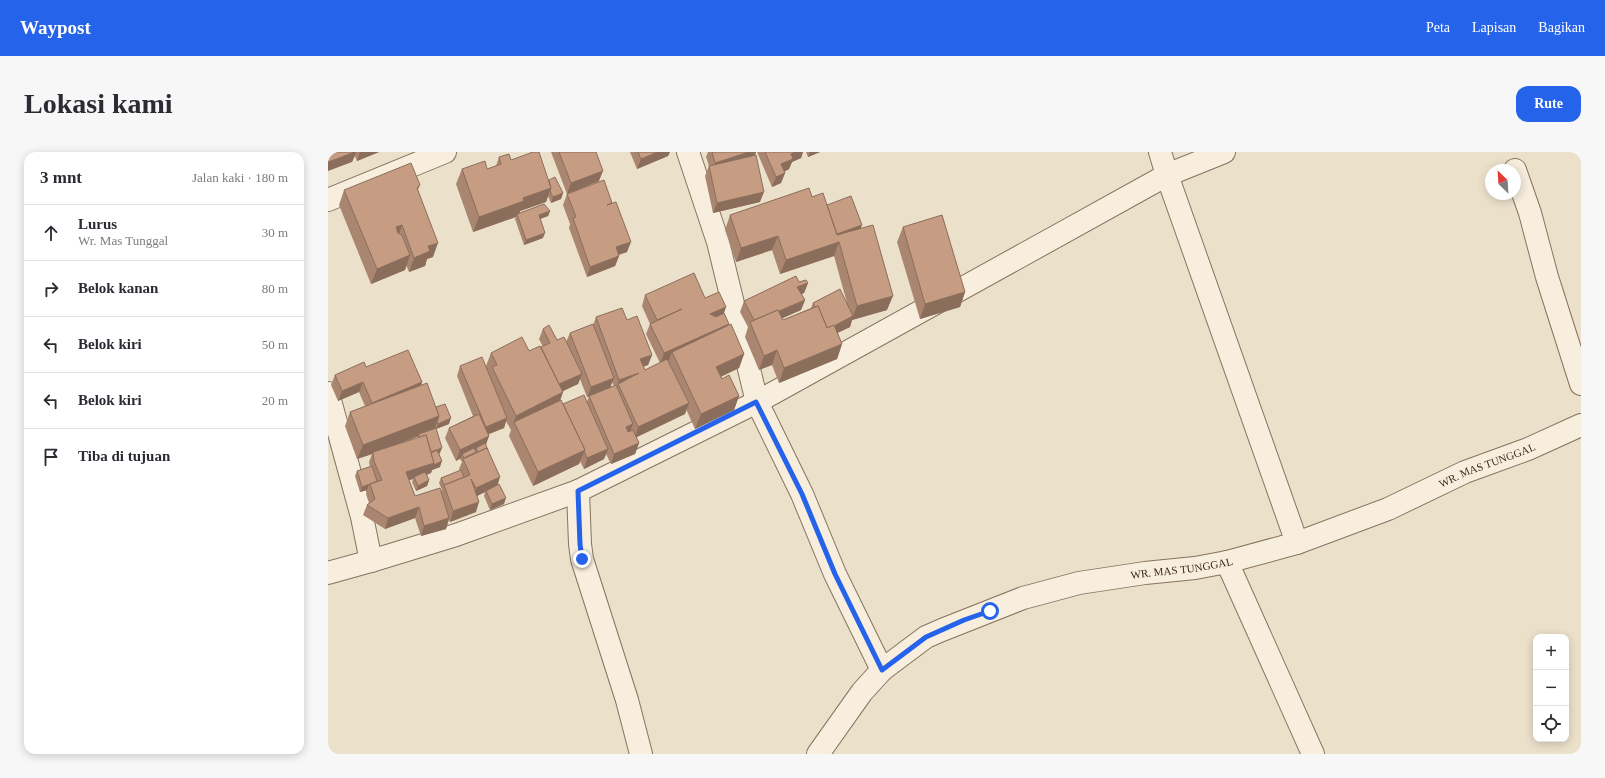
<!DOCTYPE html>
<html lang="id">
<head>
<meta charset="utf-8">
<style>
  body { margin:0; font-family:Georgia,serif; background:#f7f7f7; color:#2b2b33 }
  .controls { position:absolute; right:12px; bottom:12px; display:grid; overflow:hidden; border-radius:8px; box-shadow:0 2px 10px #0003 }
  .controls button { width:36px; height:36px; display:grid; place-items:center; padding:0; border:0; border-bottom:1px solid #e1e1e2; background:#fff; color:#2b2b33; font:20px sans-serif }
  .compass { position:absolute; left:1157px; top:12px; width:36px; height:36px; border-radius:50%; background:#fff; box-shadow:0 2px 10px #0003; rotate:335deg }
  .stop { position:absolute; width:12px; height:12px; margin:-9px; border:3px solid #2563eb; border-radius:50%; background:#fff }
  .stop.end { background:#2563eb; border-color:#fff; box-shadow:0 1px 4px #0008 }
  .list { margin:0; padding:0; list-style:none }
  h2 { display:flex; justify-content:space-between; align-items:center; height:52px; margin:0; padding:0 16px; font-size:17px }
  h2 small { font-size:13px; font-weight:400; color:#7c7c81 }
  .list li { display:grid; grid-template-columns:26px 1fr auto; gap:12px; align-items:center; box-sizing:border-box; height:56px; padding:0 16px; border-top:1px solid #e1e1e2 }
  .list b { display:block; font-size:15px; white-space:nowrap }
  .list p { margin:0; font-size:13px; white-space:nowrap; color:#7c7c81 }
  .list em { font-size:13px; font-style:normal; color:#7c7c81 }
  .icon { flex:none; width:22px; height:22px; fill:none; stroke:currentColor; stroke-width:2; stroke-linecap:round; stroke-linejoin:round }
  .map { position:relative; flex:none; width:1253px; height:602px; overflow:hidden; border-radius:12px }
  header { display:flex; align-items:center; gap:24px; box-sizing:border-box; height:56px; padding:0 20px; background:#2563eb; color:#fff }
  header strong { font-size:19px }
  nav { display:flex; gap:22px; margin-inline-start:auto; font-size:14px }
  .intro { display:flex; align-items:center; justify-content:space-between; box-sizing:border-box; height:96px; padding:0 24px }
  h1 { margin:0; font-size:28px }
  .button { padding:10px 18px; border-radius:12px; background:#2563eb; color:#fff; font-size:14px; font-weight:700 }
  main { display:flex; gap:24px; padding:0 24px }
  aside { flex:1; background:#fff; border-radius:12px; box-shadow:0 2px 10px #0003 }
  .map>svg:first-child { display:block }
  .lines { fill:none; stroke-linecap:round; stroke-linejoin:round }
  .minor-casing { stroke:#877360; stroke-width:24 }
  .minor { stroke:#f7eedd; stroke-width:22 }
  .wall { fill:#aa8671; fill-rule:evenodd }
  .shaded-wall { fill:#8b6d5c }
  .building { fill:#c69c83; stroke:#8b6d5c }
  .route { stroke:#2563eb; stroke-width:5 }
  .labels { text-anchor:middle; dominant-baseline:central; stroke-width:4; stroke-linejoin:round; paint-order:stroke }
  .street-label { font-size:11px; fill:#382c22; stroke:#f3ebd9 }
</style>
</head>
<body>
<header>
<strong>Waypost</strong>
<nav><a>Peta</a><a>Lapisan</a><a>Bagikan</a></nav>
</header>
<div class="intro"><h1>Lokasi kami</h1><a class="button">Rute</a></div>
<main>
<aside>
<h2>3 mnt<small>Jalan kaki · 180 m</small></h2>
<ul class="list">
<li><svg class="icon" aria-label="ahead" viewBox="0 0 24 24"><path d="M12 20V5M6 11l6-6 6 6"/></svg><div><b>Lurus</b><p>Wr. Mas Tunggal</p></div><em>30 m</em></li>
<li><svg class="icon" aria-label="right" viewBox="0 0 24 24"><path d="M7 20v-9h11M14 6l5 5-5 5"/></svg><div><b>Belok kanan</b></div><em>80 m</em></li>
<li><svg class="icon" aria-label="left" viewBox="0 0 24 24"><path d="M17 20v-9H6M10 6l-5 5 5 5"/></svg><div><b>Belok kiri</b></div><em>50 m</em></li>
<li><svg class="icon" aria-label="left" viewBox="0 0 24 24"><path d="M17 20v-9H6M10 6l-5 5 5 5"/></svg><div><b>Belok kiri</b></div><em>20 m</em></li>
<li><svg class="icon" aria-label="arrive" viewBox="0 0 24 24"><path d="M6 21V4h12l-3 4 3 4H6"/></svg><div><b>Tiba di tujuan</b></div></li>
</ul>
</aside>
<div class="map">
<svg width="1253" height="602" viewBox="0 0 1253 602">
  <rect width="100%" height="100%" fill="#ebe0ca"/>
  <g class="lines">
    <defs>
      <g id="minor">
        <polyline points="360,0 390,90 429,250 474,342 507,422 554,518"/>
        <polyline points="832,0 839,23 969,391"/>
        <polyline points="1187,18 1202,61 1219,125 1253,232"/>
        <polyline points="0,48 117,0"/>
        <polyline points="0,241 34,365 43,409 128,383 250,339 429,250 839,23 896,0"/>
        <polyline points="250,339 252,392 254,407 299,548 313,602"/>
        <polyline points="899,410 985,602"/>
        <polyline points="0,421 43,409"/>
        <path id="s1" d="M 490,602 L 534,540 L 554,518 L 598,485 L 614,478 L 695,446 L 751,431 L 817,421 L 867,416 L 899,410 L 969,391 L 1060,357 L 1137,320 L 1200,297 L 1253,273"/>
      </g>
    </defs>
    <use href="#minor" class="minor-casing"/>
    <use href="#minor" class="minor"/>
  </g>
  <g class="wall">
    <polygon points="0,0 51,0 29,9 27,4 24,10"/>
    <polygon points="223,0 268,0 271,29 239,42"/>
    <polygon points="302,0 342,0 340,4 309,17"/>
    <polygon points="380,0 428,0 427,4 432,50 385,61 377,24 381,14 378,5"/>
    <polygon points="429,0 475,0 473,6 464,10 461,17 456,20 457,21 453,31 444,35"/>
    <polygon points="478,0 492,0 480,5"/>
    <polygon points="171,5 183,8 221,28 235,41 233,47 223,51 220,44 218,50 192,59 192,61 222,59 220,64 212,67 215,86 196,93 187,67 188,65 145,80 128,32 134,17 159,17 168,14"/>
    <polygon points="92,33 90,38 105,105 99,107 97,114 81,120 78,113 77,118 43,132 11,53 16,38"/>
    <polygon points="239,42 284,51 284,52 299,100 290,103 291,104 287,114 259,125 241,76 242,72 235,53"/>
    <polygon points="484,45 534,73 532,76 559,158 524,168 522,175 509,181 514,192 509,207 451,231 444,213 431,218 417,185 420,175 412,160 416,149 471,130 480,131 476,141 473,142 477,148 473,158 454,166 455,168 483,156 485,151 519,151 506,104 452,122 444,98 408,110 397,78 402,63"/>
    <polygon points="575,75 637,140 632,155 592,167 569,90"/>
    <path d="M 317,143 L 377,146 L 398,155 L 396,161 L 400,173 L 416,202 L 411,216 L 393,225 L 394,227 L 411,244 L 406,258 L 367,277 L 358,257 L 357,262 L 308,285 L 311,291 L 307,302 L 283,312 L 278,302 L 276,307 L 256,317 L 252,309 L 251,312 L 205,334 L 181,284 L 183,278 L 178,269 L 176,276 L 160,282 L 161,284 L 158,293 L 169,334 L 176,352 L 162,358 L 156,344 L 157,340 L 149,344 L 148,360 L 122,370 L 121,368 L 118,377 L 93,384 L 87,366 L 57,377 L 35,363 L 39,353 L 41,351 L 38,342 L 39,338 L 32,340 L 27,324 L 29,319 L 42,315 L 41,310 L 44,302 L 29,307 L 17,274 L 22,260 L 37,254 L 31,240 L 10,249 L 3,233 L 7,223 L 38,215 L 94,230 L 93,233 L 108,255 L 121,272 L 108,277 L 112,301 L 111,302 L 112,315 L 104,318 L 103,321 L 99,323 L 101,328 L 99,334 L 88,339 L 84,330 L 85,327 L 81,328 L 87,344 L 113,339 L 114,338 L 111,331 L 113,326 L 132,319 L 131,317 L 134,310 L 132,307 L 133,306 L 128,309 L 117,286 L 121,276 L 145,264 L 129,224 L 132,214 L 158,214 L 163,201 L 201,199 L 213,195 L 215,195 L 211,187 L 215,177 L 229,188 L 238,190 L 242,181 L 265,173 L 268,165 L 299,168 L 324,203 L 320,213 L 315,215 L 317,218 L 332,211 L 318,182 L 322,172 L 314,154 ZM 252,227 L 259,245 L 267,242 L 261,244 L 259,250 L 235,252 L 232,248 L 235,240 L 234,239 L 250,232 ZM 284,230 L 286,234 L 282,235 ZM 91,284 L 90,286 L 71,292 Z"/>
  </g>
  <g class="shaded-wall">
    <polygon points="27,0 28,0 24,10 0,19 0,10"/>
    <polygon points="32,0 51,0 29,9"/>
    <polygon points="330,0 342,0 340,4 309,17 313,7"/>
    <polygon points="421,0 428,0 425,8 384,22 387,11"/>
    <polygon points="468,0 475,0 473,6 464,10 461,17 449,23 453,12 463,2"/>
    <polygon points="482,0 492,0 480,5"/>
    <polygon points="275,19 271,29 239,42 243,31"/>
    <polygon points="457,21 453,31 444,35 448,25"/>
    <polygon points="223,36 218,50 192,59 191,64 189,62 188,65 145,80 151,65 195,46"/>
    <polygon points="436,40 432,50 385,61 389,51"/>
    <polygon points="235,41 233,47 223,51 225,45"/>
    <polygon points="222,59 220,64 209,68 211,63"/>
    <polygon points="74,73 69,88 68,75"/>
    <polygon points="534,73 530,83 511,90 506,104 452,122 458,108 506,83"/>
    <polygon points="217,81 215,86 196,93 198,88"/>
    <polygon points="450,84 444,98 408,110 413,96"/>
    <polygon points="303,90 299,100 284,105 288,95"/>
    <polygon points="110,91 105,105 99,107 97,114 81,120 86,106 100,94"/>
    <polygon points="82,103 77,118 43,132 49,117"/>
    <polygon points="291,104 287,114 259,125 262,115"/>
    <polygon points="480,131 476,141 466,146 469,135"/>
    <polygon points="637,140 632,155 592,167 597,152"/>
    <polygon points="565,144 559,158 524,168 522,175 495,188 498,177 525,164 529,154"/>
    <polygon points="477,148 473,158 426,179 427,170"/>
    <polygon points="398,155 394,165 379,172 382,162"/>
    <polygon points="401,172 397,182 344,200 341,208 332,212 336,201"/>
    <polygon points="514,192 509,207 451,231 456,216"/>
    <polygon points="449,198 444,213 431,218 436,204"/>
    <polygon points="416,202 411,216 383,229 388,215"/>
    <polygon points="324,203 320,213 308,217 312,207"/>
    <polygon points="311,221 290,232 291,228"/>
    <polygon points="254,222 250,232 227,243 231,232"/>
    <polygon points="286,226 282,236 259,245 263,235"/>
    <polygon points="35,230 31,240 10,249 14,239"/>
    <polygon points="94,230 90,240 44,251"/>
    <polygon points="235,240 230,255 186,270 183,278 188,264"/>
    <polygon points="411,244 406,258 367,277 373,262"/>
    <polygon points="361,251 357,262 307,286 310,275"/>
    <polygon points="111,264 106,279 91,282 91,284 45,301 45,300 44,302 29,307 35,293"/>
    <polygon points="123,266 121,272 108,277 110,272"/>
    <polygon points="179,266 176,276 154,285 158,275"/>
    <polygon points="305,272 301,282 298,275"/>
    <polygon points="161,284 157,294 148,296 147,300 134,302 133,306 128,309 132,298"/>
    <polygon points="311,291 307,302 283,312 286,302"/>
    <polygon points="114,296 112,301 102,305 103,300"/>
    <polygon points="280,297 276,307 256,317 259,306"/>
    <polygon points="257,298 251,312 205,334 210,320"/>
    <polygon points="114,309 112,315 104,318 103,321 87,326 86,325 85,327 75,330 78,320"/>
    <polygon points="172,325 169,335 158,339 157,340 145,346 148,336"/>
    <polygon points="101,328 99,334 88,339 90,334"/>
    <polygon points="41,332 39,338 32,340 34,335"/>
    <polygon points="178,346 176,352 162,358 164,352"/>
    <polygon points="151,350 148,360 122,370 125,359"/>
    <polygon points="91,355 87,366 57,377 60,366"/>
    <polygon points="121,366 118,377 93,384 96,374"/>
  </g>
  <g class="building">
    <polygon points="0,0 27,0 0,10"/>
    <polygon points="205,0 211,0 223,36 195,46 196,49 151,65 134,17 157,9 159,17 173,12 171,5 181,2 183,8"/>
    <polygon points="231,0 268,0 275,19 243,31"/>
    <polygon points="310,0 330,0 313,7"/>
    <polygon points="384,0 421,0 387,11"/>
    <polygon points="437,0 468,0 463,2 465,7 453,12 457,21 448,25"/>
    <polygon points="428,3 436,40 389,51 381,14"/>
    <polygon points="83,11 92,33 89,36 110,91 100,94 102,99 86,106 74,73 68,75 70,81 74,83 82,103 49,117 16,38"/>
    <polygon points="227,25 235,41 225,45 222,39 223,36 221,28"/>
    <polygon points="276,28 284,51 279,53 288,50 303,90 288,95 291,104 262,115 245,66 248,65 239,42"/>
    <polygon points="481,36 484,45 495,41 509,83 545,73 565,144 529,154 511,90 458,108 450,84 413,96 402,63"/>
    <polygon points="523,44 534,73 509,82 499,53"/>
    <polygon points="216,52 222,59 211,63 217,81 198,88 189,62"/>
    <polygon points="614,63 637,140 597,152 575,75"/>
    <polygon points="366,121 377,146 391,140 398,155 382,162 388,165 396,161 401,172 336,201 322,172 354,157 329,168 317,143"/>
    <polygon points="468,124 471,130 478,128 480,131 469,135 477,148 451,159 450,158 426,168 416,149"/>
    <polygon points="512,137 525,164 506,174 499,176 490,154 487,155 485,151"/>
    <polygon points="490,154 499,176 506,173 514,192 456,216 449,198 436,204 422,170 450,158 455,168"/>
    <polygon points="294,156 299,168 309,164 324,203 312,207 317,218 339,207 361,251 310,275 290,232 311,221 291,228 268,165"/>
    <polygon points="265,172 286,226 263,235 242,181"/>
    <polygon points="403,172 416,202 388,215 394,227 401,223 411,244 373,262 344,200"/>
    <polygon points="221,173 229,188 236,185 254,222 231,232 213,195 222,191 215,177"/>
    <polygon points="194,185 201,199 212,194 235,240 188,264 164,215 169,213 163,201"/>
    <polygon points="80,198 94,230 44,251 35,230 14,239 7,223 36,210 38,215"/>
    <polygon points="154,205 179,266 158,275 132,214"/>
    <polygon points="99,231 111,264 35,293 22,260"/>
    <polygon points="288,233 305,272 298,275 300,280 305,278 311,291 286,302 261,244"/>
    <polygon points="256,243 280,297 259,306 256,299 257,298 235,252"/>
    <polygon points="233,248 257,298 210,320 186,270"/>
    <polygon points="117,252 123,266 110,272 109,270 111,264 108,255"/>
    <polygon points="151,262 161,284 132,298 121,276"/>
    <polygon points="108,276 114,296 103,300 98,283 91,286 91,282"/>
    <polygon points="98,283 106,311 78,320 87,344 112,336 121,366 96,374 91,355 60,366 39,353 47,347 42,332 54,328 46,309 45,300"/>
    <polygon points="157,291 160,298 159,296 150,300 148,296"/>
    <polygon points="146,296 148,300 136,306 134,302"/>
    <polygon points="159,296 172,325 148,336 143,327 151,350 125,359 116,333 142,323 135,307"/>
    <polygon points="109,298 114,309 106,313 106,311 103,301"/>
    <polygon points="44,314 49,329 42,332 34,335 29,319"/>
    <polygon points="133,318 136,325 116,333 113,326"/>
    <polygon points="97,320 101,328 90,334 86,325"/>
    <polygon points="171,332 178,346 164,352 158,339"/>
  </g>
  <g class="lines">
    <polyline class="route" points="254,407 252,392 250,339 428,250 474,342 507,422 554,518 598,485 636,468 662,459"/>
  </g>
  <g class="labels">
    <g class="street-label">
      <text stroke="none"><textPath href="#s1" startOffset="751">WR. MAS TUNGGAL</textPath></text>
      <text stroke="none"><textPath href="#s1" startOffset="427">WR. MAS TUNGGAL</textPath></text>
    </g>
  </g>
</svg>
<div class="controls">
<button>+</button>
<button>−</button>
<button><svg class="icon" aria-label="locate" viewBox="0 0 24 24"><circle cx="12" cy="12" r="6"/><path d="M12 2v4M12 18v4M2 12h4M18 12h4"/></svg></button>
</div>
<svg class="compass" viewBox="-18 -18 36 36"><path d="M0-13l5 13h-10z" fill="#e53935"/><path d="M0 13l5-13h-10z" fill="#7c7c81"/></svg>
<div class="stop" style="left:662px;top:459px"></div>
<div class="stop end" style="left:254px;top:407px"></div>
</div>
</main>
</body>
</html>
